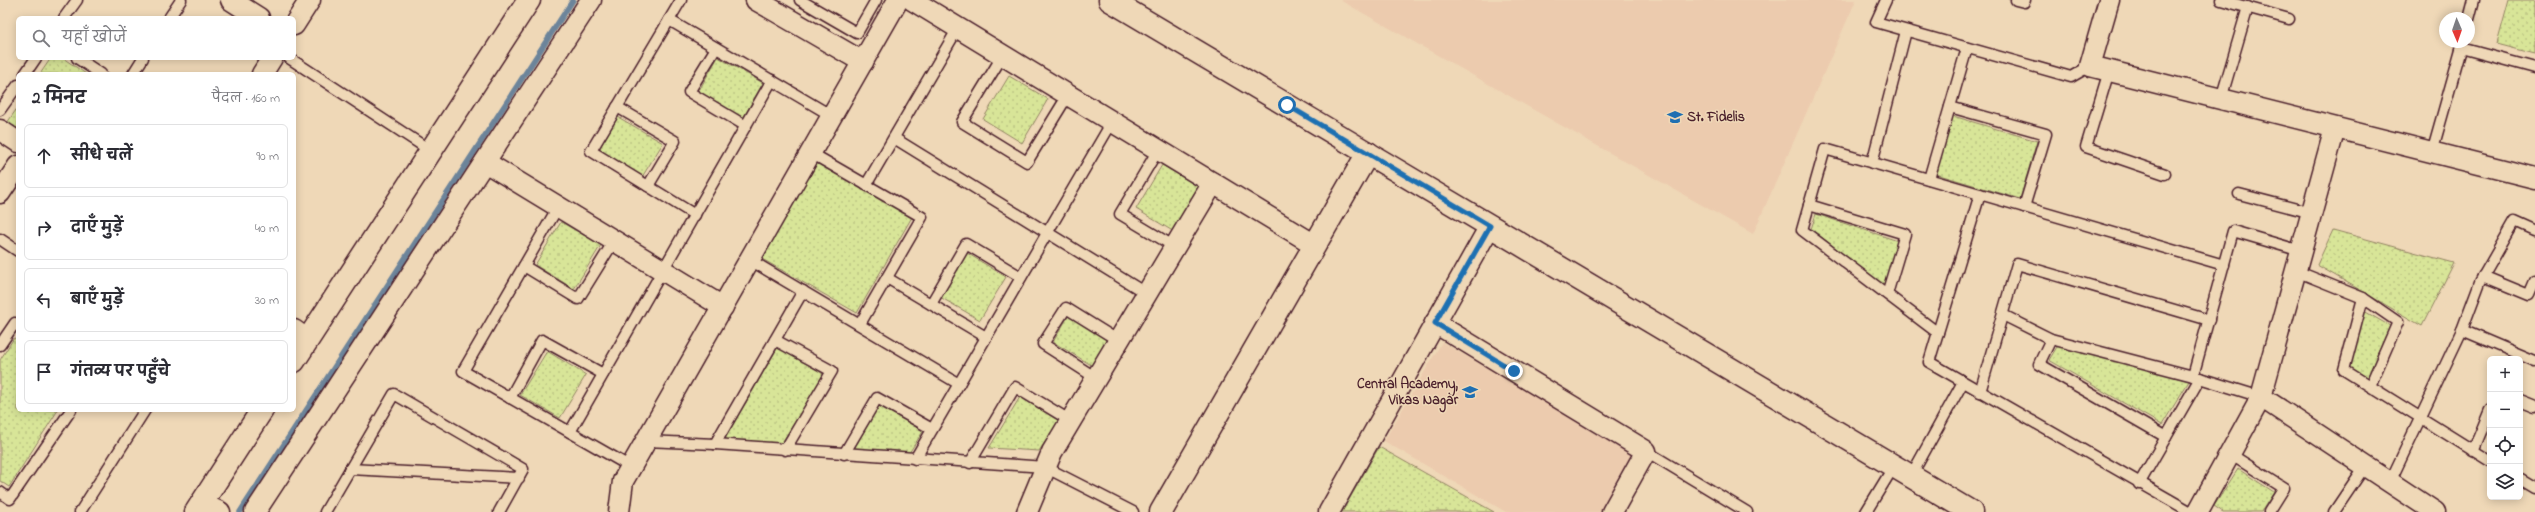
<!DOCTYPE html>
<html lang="hi">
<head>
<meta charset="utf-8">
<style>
  body { margin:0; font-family:"Indie Flower","Playpen Sans Deva",sans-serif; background:#f7f7f7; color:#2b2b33 }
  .controls { position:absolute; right:12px; bottom:12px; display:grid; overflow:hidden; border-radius:6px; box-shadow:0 2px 10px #0003 }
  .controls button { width:36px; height:36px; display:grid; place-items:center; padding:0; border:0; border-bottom:1px solid #e1e1e2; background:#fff; color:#2b2b33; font:20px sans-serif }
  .compass { position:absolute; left:2439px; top:12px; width:36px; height:36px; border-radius:50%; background:#fff; box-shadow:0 2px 10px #0003; rotate:178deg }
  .stop { position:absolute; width:12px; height:12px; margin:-9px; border:3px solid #1f6fb2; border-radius:50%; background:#fff }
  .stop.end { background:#1f6fb2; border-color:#fff; box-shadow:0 1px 4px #0008 }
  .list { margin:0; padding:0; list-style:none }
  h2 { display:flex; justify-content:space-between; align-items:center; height:52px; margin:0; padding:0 16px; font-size:17px }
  h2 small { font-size:13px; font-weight:400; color:#7c7c81 }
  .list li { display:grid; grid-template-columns:26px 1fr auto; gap:12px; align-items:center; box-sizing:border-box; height:64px; margin:0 8px 8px; padding:0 8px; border:1px solid #e1e1e2; border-radius:6px }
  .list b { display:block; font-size:15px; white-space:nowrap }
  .list em { font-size:13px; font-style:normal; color:#7c7c81 }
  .icon { flex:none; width:22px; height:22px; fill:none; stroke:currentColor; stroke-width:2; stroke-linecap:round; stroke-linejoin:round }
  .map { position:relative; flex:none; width:2535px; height:512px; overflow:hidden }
  .search { position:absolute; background:#fff; box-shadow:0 2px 10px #0003; left:16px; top:16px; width:280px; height:44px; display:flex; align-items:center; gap:10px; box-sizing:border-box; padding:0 14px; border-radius:6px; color:#7c7c81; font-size:15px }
  .panel { position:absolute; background:#fff; box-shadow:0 2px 10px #0003; left:16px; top:72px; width:280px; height:340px; border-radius:6px }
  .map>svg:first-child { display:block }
  .built { fill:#eccbae }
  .green { fill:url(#green-dots); stroke:#918262 }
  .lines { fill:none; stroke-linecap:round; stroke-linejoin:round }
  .stream { stroke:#6c849a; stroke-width:5.5 }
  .service-casing { stroke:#4a1f2b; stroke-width:13 }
  .minor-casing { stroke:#4a1f2b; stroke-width:23 }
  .tertiary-casing { stroke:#4a1f2b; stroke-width:25 }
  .service { stroke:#efd8b7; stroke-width:10 }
  .minor { stroke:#efd8b7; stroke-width:20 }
  .tertiary { stroke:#efd8b7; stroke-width:22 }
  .route { stroke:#1f6fb2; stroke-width:5 }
  .labels { text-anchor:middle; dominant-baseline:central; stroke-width:3; stroke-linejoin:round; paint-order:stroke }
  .poi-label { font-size:14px; font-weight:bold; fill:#4a1f2b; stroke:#efd8b7; text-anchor:start }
</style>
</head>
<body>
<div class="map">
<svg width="2535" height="512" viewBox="0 0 2535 512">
  <defs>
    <pattern id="green-dots" width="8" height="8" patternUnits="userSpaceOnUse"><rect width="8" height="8" fill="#d8e598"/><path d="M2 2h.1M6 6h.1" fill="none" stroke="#bbc483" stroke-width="1.8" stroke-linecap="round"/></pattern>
  </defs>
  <rect width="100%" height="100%" fill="#efd8b7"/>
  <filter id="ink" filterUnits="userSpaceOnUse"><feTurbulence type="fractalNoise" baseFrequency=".025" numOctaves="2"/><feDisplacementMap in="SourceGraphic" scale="8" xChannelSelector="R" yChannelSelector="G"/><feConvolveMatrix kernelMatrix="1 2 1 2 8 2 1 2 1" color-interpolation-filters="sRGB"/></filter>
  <g filter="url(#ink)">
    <g class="built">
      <polygon points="1340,0 1856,0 1753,234"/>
      <polygon points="1442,342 1634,454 1600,512 1506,512 1384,441"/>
    </g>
    <g class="green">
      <polygon points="2509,0 2535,0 2535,54 2497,44"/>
      <polygon points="718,57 763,83 743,118 698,92"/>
      <polygon points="51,58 63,58 86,74 40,74"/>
      <polygon points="1009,76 1048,99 1022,143 983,119"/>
      <polygon points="18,107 18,130 7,123"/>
      <polygon points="1953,116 2037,141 2020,199 1936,174"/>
      <polygon points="618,117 663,143 642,177 597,152"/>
      <polygon points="817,163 912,217 857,313 762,259"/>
      <polygon points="1162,165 1202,189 1176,233 1136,209"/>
      <polygon points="1816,214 1898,241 1884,286 1811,229"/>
      <polygon points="561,222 601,245 574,289 535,265"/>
      <polygon points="2333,230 2454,263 2422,326 2317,265"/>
      <polygon points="967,253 1006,277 980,320 940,297"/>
      <polygon points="2364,311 2390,326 2367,378 2349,367"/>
      <polygon points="1069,315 1109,339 1093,366 1053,342"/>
      <polygon points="14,338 18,340 18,410 58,410 9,487 0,481 0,360"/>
      <polygon points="2060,342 2189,381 2162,425 2049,360"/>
      <polygon points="778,347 825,375 781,444 724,440"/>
      <polygon points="547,351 586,375 560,418 520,395"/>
      <polygon points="1020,397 1059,421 1039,451 989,448"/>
      <polygon points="880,404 924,430 909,453 853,450"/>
      <polygon points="1379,447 1494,512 1342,512"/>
      <polygon points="2238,469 2274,492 2261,512 2223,512 2214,506"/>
    </g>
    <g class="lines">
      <polyline class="stream" points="240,512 573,0"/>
      <defs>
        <g id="service">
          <polyline points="681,0 591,151 695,215"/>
          <polyline points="800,0 857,33 876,0"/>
          <polyline points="1886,0 1876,22 2071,77 2090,66"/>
          <polyline points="2016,0 2024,2 2025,0"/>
          <polyline points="2221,0 2289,19"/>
          <polyline points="64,18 77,0"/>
          <polyline points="169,18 181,0"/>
          <polyline points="2469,19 2474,0"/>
          <polyline points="669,20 832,116"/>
          <polyline points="716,48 689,92 746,126"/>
          <polyline points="2461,48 2535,68"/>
          <polyline points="1003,55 962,122 1027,162 1068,95"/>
          <polyline points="77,58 101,74"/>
          <polyline points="289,58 431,151"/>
          <polyline points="2109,71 2086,147 2165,174"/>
          <polyline points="25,74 36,58"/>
          <polyline points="133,74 143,58"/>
          <polyline points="2221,99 2248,7"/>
          <polyline points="617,107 675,141 648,186"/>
          <polyline points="1950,107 2046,134 2024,207"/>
          <polyline points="0,110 18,85"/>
          <polyline points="894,138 1147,294"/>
          <polyline points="1158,150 1120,214 1175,247"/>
          <polyline points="2432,152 2463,42"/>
          <polyline points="811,153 922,217 860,324"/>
          <polyline points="1872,163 1906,31"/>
          <polyline points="1929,179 1967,48"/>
          <polyline points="866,185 958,28"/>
          <polyline points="1980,194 1929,362 2191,512"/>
          <polyline points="2239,194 2312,213"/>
          <polyline points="1809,205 1905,234 1887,294"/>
          <polyline points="558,207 463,371 631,467"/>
          <polyline points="0,239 18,251"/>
          <polyline points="750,260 959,384"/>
          <polyline points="524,266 578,299 614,241"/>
          <polyline points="2296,271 2363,298 2398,322 2370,386"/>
          <polyline points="2483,276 2529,295 2535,281"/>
          <polyline points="887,278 986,337"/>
          <polyline points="2363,298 2344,370 2490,461"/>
          <polyline points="931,304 966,244 1021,277"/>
          <polyline points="2003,315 2051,339 2193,376 2261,397"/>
          <polyline points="2462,330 2535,361"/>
          <polyline points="1938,333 1802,230 1825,149 2224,265"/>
          <polyline points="2051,339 2039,364 2166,437"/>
          <polyline points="775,340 832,371 785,450"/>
          <polyline points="0,345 15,323 18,326"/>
          <polyline points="2193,376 2233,231 2301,251"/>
          <polyline points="1096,378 1043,344 1066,308 1119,341"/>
          <polyline points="1980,392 2017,264 2209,320"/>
          <polyline points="510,398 542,340 603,374"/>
          <polyline points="2520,401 2535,407"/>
          <polyline points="570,432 772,80"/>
          <polyline points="646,441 715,444 1045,467 1133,512"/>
          <polyline points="715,444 803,291"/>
          <polyline points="1646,451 1747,512"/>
          <polyline points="2473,451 2490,410"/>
          <polyline points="844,454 877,398 932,429"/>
          <polyline points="2230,454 2284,488 2269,512"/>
          <polyline points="915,459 1112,122"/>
          <polyline points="970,463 1015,387 1071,421"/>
          <polyline points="350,469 519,478"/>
          <polyline points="1911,476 1963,382"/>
          <polyline points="2520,479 2535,488"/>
          <polyline points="2390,482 2462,330 2480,282 2515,221 2535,230"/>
          <polyline points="2139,484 2200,378"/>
          <polyline points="0,492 10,499 71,410"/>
          <polyline points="80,512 145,410"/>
          <polyline points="325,512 394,394 523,469 499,512"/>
          <polyline points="1866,512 1894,466"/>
          <polyline points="2334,512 2365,466"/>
        </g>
        <g id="minor">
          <polyline points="231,0 259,18"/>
          <polyline points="756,0 863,62"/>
          <polyline points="912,0 1315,245"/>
          <polyline points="2109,0 2090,66 2535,178"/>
          <polyline points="294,25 310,0"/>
          <polyline points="262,74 272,58"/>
          <polyline points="0,130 18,142"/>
          <polyline points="485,162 723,307"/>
          <polyline points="0,193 18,166"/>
          <polyline points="1435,323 1646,451 1612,512"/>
          <polyline points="294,330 308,340"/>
          <polyline points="2261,397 2435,512"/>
          <polyline points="201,503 220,512"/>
          <polyline points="255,512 591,0"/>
          <polyline points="619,512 623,481 898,0"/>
          <polyline points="1027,512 1052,452 1213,183"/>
          <polyline points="1329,512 1490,226"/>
          <polyline points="2198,512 2261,397 2335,128"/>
        </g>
        <g id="tertiary">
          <polyline points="1110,0 1971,512"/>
          <polyline points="294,361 529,0"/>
          <polyline points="196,512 262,410"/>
          <polyline points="1161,512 1368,153"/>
        </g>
      </defs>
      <use href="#service" class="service-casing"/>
      <use href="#minor" class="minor-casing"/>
      <use href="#tertiary" class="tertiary-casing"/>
      <use href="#service" class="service"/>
      <use href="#minor" class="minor"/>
      <use href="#tertiary" class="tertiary"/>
    </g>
  </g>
  <g class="lines" filter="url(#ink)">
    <polyline class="route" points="1287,105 1490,226 1435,323 1514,371"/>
  </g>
  <defs>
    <symbol id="university-bare" viewBox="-9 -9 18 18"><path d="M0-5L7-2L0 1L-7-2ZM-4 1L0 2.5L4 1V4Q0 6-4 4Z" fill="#1f6fb2" stroke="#efd8b7" stroke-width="2.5" paint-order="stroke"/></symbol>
    <symbol id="school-bare" viewBox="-9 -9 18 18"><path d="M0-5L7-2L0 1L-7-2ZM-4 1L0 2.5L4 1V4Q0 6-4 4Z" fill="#1f6fb2" stroke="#efd8b7" stroke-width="2.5" paint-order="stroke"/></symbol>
  </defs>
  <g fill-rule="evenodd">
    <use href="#university-bare" x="1664" y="106" width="22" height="22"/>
    <use href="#school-bare" x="1459" y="381" width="22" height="22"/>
  </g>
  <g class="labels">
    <g class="poi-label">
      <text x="1687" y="117">St. Fidelis</text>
      <text x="1458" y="384" text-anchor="end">Central Academy,<tspan x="1458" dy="16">Vikas Nagar</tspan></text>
    </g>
  </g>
</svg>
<div class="controls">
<button>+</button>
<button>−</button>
<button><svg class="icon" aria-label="locate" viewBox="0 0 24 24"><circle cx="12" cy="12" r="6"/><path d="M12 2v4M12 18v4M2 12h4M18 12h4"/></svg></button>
<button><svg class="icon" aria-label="layers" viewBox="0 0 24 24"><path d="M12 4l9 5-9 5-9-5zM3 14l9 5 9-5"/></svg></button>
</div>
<svg class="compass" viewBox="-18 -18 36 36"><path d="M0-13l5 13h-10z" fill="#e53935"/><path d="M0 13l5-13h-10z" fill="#7c7c81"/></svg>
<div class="stop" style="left:1287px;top:105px"></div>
<div class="stop end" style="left:1514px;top:371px"></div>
<div class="search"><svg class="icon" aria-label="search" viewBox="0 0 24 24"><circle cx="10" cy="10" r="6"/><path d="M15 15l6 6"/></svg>यहाँ खोजें</div>
<section class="panel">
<h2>2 मिनट<small>पैदल · 160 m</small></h2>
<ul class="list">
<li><svg class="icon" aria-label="ahead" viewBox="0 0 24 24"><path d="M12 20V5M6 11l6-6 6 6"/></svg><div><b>सीधे चलें</b></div><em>90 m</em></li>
<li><svg class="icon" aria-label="right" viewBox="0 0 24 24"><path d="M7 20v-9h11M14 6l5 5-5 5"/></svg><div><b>दाएँ मुड़ें</b></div><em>40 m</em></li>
<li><svg class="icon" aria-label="left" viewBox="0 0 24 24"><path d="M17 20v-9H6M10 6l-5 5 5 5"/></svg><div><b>बाएँ मुड़ें</b></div><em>30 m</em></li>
<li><svg class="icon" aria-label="arrive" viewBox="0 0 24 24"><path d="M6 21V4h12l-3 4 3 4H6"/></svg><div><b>गंतव्य पर पहुँचे</b></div></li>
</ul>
</section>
</div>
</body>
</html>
